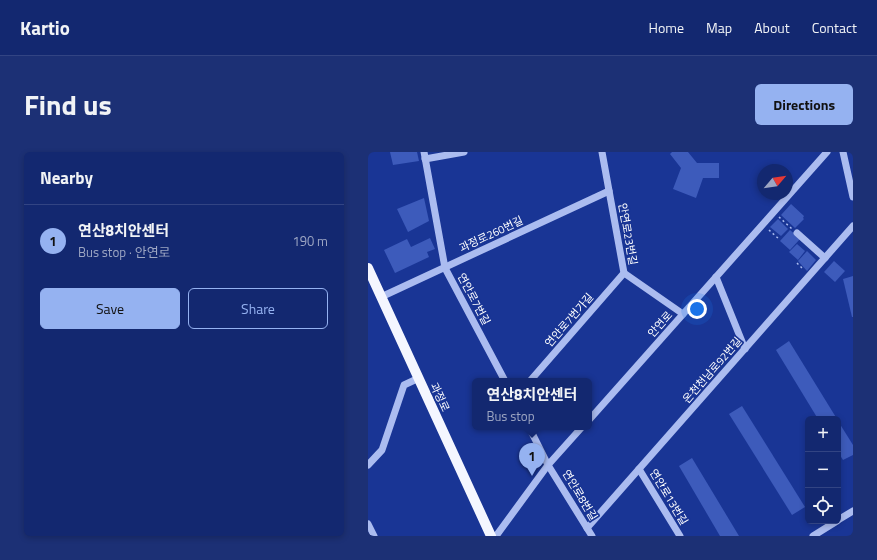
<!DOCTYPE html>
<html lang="en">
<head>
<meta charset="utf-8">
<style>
  body { margin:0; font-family:"Titillium Web","Noto Sans KR",sans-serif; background:#1c3075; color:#f1f3f6 }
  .controls { position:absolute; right:12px; bottom:12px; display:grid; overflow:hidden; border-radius:6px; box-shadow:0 2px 6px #0003 }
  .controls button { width:36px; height:36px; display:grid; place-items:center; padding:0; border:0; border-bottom:1px solid #324483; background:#132870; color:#f1f3f6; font:20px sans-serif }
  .compass { position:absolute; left:389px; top:12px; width:36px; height:36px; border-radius:50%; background:#132870; box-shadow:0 2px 6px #0003; rotate:61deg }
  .you { position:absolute; left:329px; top:157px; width:14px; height:14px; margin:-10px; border:3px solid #fff; border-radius:50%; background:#1a73e8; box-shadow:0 0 0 6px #1a73e833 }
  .badge { display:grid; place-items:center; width:26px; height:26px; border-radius:50%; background:#95b2f1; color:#111; font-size:13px; font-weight:700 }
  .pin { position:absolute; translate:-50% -33px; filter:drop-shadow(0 1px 2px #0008) }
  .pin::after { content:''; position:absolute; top:21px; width:14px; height:12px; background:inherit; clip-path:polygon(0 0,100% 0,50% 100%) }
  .popup { position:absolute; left:104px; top:226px; width:120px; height:52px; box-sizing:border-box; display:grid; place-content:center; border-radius:6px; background:#132870; filter:drop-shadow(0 1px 3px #0005); font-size:13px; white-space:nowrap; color:#9da6c3 }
  .popup b { font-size:15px; color:#f1f3f6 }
  .popup::after { content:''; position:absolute; left:50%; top:100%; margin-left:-8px; border:8px solid transparent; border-top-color:#132870 }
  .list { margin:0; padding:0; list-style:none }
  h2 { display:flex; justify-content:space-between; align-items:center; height:52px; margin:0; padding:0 16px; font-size:17px }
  h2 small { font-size:13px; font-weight:400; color:#9da6c3 }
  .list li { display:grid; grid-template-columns:26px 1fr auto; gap:12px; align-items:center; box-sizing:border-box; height:72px; padding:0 16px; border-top:1px solid #324483 }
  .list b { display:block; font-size:15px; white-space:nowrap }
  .list p { margin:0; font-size:13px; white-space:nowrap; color:#9da6c3 }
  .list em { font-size:13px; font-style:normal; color:#9da6c3 }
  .actions { display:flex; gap:8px; padding:12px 16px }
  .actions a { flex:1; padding:9px 0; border:1px solid #95b2f1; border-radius:6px; text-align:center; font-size:14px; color:#95b2f1 }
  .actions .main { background:#95b2f1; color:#111 }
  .icon { flex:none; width:22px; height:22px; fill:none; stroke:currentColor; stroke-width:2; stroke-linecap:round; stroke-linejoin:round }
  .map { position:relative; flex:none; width:485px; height:384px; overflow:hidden; border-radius:6px }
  header { display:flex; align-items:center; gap:24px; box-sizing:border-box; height:56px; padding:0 20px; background:#132870; border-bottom:1px solid #324483 }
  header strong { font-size:19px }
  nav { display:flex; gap:22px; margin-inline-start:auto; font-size:14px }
  .intro { display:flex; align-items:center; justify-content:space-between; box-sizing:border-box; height:96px; padding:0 24px }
  h1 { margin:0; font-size:28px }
  .button { padding:10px 18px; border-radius:6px; background:#95b2f1; color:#111; font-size:14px; font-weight:700 }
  main { display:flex; gap:24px; padding:0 24px }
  aside { flex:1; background:#132870; border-radius:6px; box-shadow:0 2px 6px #0003 }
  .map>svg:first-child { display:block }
  .building { fill:#3d5bbb }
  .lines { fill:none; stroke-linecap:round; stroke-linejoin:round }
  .path { stroke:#abbcf0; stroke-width:1.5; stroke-dasharray:2 3; stroke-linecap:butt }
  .minor { stroke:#abbcf0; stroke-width:7 }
  .major { stroke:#f4f6ff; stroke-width:10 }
  .labels { text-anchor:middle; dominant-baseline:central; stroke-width:3.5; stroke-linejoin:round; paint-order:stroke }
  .street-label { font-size:11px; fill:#fff; stroke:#193595 }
</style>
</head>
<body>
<header>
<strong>Kartio</strong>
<nav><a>Home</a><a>Map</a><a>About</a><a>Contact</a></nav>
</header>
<div class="intro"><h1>Find us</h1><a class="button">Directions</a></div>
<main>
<aside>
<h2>Nearby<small></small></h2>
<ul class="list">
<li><span class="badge">1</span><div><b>연산8치안센터</b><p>Bus stop · 안연로</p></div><em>190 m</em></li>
</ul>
<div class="actions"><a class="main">Save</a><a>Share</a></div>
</aside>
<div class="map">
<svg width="485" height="384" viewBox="0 0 485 384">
  <rect width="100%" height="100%" fill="#193595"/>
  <g class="building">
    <polygon points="22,0 49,0 51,9 25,13"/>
    <polygon points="304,0 320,0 329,11 351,11 351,26 335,26 328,46 305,37 313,16 302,2"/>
    <polygon points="56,46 61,69 40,80 29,57"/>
    <polygon points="423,52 436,64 435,66 436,67 427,76 413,63"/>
    <polygon points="410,67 420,77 413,84 402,75"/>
    <polygon points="422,78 432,87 422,98 412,89"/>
    <polygon points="62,86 67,97 59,100 61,105 27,121 16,98 39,87 43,95"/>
    <polygon points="429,92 437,99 430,108 421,100"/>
    <polygon points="439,99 448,108 439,119 430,109"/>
    <polygon points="466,109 477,119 467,130 456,120"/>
    <polygon points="485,124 485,165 484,165 475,127"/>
    <polygon points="421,189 469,267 450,267 408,198"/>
    <polygon points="374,254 437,355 424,363 361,262"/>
    <polygon points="470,269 485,293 485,303 475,308 470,300"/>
    <polygon points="324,306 371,384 352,384 311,314"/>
  </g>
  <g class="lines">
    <g class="path">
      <polyline points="411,65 424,77"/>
      <polyline points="401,78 411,87"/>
      <polyline points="429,111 436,118"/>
    </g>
    <g class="minor">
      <polyline points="56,0 77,116 137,229"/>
      <polyline points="234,0 256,121 315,162"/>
      <polyline points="475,0 485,45"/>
      <polyline points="57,7 96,0"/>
      <polyline points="429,81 457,106"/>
      <polyline points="348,125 377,197"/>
      <polyline points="13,145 241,39"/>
      <polyline points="162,229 256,121"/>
      <polyline points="221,268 459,0"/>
      <polyline points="161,275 180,313 224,384"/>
      <polyline points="0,313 14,298 36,233 51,226"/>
      <polyline points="271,317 312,384"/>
      <polyline points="470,368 485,359"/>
      <polyline points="0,372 6,384"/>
      <polyline points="219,376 485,74"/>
      <polyline points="128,384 180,313 214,275"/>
      <polyline points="445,384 469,369"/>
    </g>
    <polyline class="major" points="0,116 123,384"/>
  </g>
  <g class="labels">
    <g class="street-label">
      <text transform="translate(123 82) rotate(-25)">과정로260번길</text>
      <text transform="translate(260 82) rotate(80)">안연로23번길</text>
      <text transform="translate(106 147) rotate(62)">연안로7번길</text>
      <text transform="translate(201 168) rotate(-49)">연안로7번가길</text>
      <text transform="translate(292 172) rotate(-48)">안연로</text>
      <text transform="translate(344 218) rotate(-49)">온천천남로92번길</text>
      <text transform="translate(72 245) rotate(65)">과정로</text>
      <text transform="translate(212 343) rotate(59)">연안로8번길</text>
      <text transform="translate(301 345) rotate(59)">연안로13번길</text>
    </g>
  </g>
</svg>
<div class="controls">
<button>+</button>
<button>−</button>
<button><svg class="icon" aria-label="locate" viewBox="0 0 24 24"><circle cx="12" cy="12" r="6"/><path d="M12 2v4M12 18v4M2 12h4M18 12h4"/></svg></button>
</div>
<svg class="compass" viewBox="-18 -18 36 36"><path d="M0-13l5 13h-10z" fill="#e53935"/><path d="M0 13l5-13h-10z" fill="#9da6c3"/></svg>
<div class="you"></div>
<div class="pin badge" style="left:164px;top:324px">1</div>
<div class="popup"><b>연산8치안센터</b>Bus stop</div>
</div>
</main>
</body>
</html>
